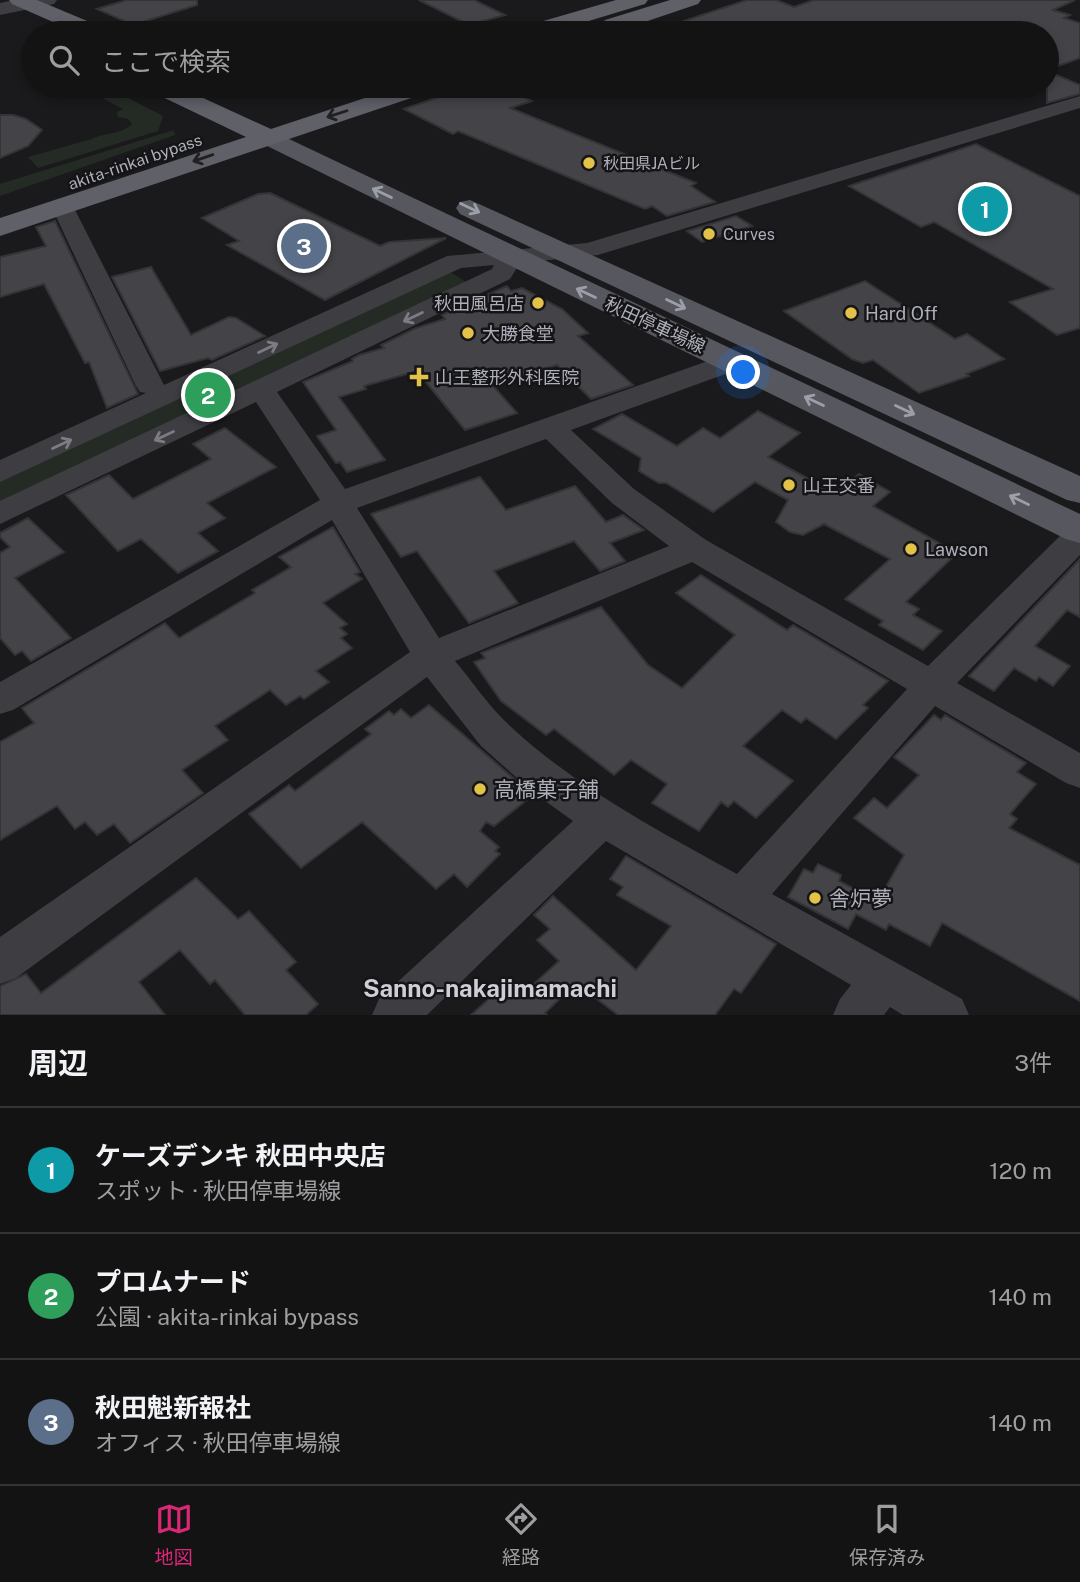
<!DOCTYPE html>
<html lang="ja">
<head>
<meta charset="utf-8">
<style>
  body { margin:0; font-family:"Public Sans","Noto Sans JP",sans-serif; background:#212022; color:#f1f3f6 }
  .you { position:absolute; left:744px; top:373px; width:24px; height:24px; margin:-18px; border:5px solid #fff; border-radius:50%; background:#1a73e8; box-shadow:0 0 0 10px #1a73e833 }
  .badge { display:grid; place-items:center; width:46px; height:46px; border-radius:50%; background:#db2777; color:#fff; font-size:23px; font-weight:700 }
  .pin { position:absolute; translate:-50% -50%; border:4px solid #fff; box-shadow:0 2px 7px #0006 }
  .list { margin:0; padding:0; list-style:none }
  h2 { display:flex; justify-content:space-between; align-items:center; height:91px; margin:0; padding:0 28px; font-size:30px }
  h2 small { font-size:23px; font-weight:400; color:#9d9ea0 }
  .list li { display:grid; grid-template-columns:46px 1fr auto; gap:21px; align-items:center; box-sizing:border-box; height:126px; padding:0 28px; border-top:2px solid #333234 }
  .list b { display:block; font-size:26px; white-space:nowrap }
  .list p { margin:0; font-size:23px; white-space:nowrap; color:#9d9ea0 }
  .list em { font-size:23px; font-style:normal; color:#9d9ea0 }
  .icon { flex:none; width:38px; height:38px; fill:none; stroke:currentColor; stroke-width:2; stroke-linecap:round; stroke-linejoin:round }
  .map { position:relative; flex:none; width:1080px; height:1015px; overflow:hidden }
  .search { position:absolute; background:#141314; box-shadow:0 4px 10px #0003; left:21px; right:21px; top:21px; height:77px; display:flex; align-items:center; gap:18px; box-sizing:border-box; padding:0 24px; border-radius:38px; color:#9d9ea0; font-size:26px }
  .sheet { height:469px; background:#141314 }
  nav { display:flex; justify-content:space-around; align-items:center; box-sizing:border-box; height:98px; border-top:2px solid #333234; background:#141314; font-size:19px; color:#9d9ea0 }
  nav a { display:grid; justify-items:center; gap:4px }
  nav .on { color:#db2777 }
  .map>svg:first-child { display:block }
  .green { fill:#242b25 }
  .building { fill:#444448; stroke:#343437; stroke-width:2 }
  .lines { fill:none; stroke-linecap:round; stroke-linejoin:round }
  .minor { fill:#3d3d42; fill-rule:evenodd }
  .tertiary { fill:#3d3d42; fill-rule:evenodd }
  .primary { fill:#57585f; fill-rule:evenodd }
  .trunk { fill:#5f6068; fill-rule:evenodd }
  .oneway { stroke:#201f22 }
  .oneway2 { stroke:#9c9ea8 }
  .oneway3 { stroke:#7b7c84 }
  .poi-dot { fill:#e3c24a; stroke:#151416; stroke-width:2.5 }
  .labels { text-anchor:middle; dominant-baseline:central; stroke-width:5; stroke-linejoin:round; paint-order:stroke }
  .far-street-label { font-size:16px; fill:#adafba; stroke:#151416 }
  .far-poi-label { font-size:16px; fill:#adafba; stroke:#151416; text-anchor:start }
  .poi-label { font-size:18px; fill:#adafba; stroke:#151416; text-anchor:start }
  .street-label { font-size:18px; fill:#adafba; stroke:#151416 }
  .near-poi-label { font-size:21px; fill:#adafba; stroke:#151416; text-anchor:start }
  .near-quarter-label { font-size:24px; font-weight:bold; fill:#cecfd6; stroke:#151416 }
</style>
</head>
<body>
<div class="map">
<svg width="1080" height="1015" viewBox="0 0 1080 1015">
  <rect width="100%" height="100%" fill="#1a191b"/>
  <g class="green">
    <path d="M 79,86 L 105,86 L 163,116 L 158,131 L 38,168 L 28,157 L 92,139 C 105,132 121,135 132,124 L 128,119 L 118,117 L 117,112 L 123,109 Z"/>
    <polygon points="174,130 175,135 0,196 0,184"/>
    <polygon points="447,270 471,285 0,507 0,477"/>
  </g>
  <g class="building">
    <polygon points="127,0 197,0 197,5 133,25 97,9"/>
    <polygon points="419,0 474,0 505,15 469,25"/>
    <polygon points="747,0 776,0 794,7 814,0 1075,0 1053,10 1070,15 1064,18 1080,23 1080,58 1047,70 1047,33 660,33 660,29"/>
    <polygon points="1047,71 1080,85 1080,94 1047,103"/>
    <polygon points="471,86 498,86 532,101 510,108 696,183 691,186 715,202 667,216 652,206 645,209 458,131 453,134 404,109"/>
    <polygon points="0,115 13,115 26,119 42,130 28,146 0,158"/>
    <polygon points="976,144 1080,196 1080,328 1057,335 1010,302 1053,289 934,222 921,227 849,186"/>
    <polygon points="270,193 380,246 389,242 446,238 325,300 227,245 239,241 202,218 258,194"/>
    <polygon points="736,216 752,226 702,242 687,231"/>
    <polygon points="55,221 138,394 107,408 89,362 85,363 44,284 0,297 0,257 46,246 36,227"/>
    <polygon points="151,267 191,335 229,317 236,318 265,336 212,360 208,358 160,371 112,277"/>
    <polygon points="865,281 955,339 967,334 1004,359 966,374 969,376 919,393 873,360 863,363 852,359 784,311"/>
    <polygon points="507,286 511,291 522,288 562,309 588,333 578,336 633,385 591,399 557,365 494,387 517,413 465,430 417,371 364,386 366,389 339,397 385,460 347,472 340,462 336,463 317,436 336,430 303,382 353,361 352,359 359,355 384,348 381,345 416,328 445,319 442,315"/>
    <polygon points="758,411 800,433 768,457 835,493 859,474 890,492 873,506 957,553 906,602 919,609 913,615 942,631 923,650 879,625 883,621 845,599 890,559 824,524 803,535 790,532 776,522 788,500 755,482 713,512 666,483 659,483 639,471 641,458 593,429 622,414 677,446 703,428 720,438"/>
    <polygon points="225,428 276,467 207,503 225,518 198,533 218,551 178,573 141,539 118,551 66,495 109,475 133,499 211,459 193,444"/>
    <polygon points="480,477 506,510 575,486 606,522 623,515 644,530 610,543 625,561 600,571 574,541 494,571 518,603 469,623 417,551 401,557 371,514"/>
    <polygon points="28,518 64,552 15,578 71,638 31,661 22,651 15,655 0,638 0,553 10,547 0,537 0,533"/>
    <polygon points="333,527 360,572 355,574 362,579 323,603 347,624 340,628 347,634 341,638 352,648 316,671 329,682 304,699 300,696 286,705 270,690 215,726 228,740 182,770 203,793 130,843 114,824 97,835 85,822 75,829 57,806 0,840 0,742 34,723 22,708 165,623 179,638 255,593 252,590 291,567 279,557"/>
    <polygon points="1080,559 1080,617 1067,610 1035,646 1070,666 1053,686 1039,677 1036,681 1014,668 994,691 969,676"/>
    <polygon points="701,575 787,630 793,625 888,681 863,705 868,708 836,739 806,718 801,723 782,710 743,746 793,781 756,818 734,801 728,807 721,802 699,831 652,803 667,784 631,760 614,775 554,729 546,735 501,701 474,662 485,658 481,653 601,607 648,665 682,688 735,635 676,593"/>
    <polygon points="429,705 533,795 494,826 486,822 480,831 499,847 495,851 500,854 467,887 454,874 436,889 362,822 301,868 249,814 289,785 295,791 371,734 365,729 389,711 394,715 401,709 411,718"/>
    <polygon points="934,715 941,720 945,715 1026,763 1017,772 1036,784 1010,814 1017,819 1009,828 1080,865 1080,1001 942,923 930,946 889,924 886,930 856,914 848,929 788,897 804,869 813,873 818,864 841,875 839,881 878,901 904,855 854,818 874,798 887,808 919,775 894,757"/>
    <polygon points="626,856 776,944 741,993 734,989 715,1015 618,1015 589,993 587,996 575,984 545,1013 547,1015 471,1015 510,980 524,993 559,961 537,940 550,929 534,915 553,896 636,970 671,926 617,895 623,887 610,879"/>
    <polygon points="196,878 238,919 249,911 296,962 286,970 318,1004 306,1015 245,1015 215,980 210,984 180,950 139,982 165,1015 0,1015 0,986 26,974 41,993"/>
  </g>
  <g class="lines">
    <path class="minor" d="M 1080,96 L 1080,108 L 598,255 L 520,263 L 510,279 L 277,392 L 345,489 L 722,356 L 732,354 L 742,356 L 746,362 L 742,368 L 571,430 L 634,489 L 706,540 L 928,666 L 1069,527 L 1080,524 L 1080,555 L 957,683 L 1080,753 L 1080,788 L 1066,783 L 935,706 L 772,894 L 962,999 L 969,1015 L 903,1015 L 890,1007 L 884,1015 L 833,1015 L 840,999 L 851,985 L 606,841 L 427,1015 L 372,1015 L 379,999 L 573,821 L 534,793 L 481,746 L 427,677 L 16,978 L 0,984 L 0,937 L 410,652 L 332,520 L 13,710 L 0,714 L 0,682 L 320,500 L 256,402 L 0,524 L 0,501 L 492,269 L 494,265 L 461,268 L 0,482 L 0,460 L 146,393 L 140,392 L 136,386 L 51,206 L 54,201 L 70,201 L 73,206 L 164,385 L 447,256 L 587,243 ZM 546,439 L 612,503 L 669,546 L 439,638 L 357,508 ZM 692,562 L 907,689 L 737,874 C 657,830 577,788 510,726 C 489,707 473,682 455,661 Z"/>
    <polygon class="tertiary" points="14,0 57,0 54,4 0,15 0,3"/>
    <g class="primary">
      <polygon points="268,129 1080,514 1080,543 1066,539 259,142 255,137 259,132"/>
      <polygon points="470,200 1080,476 1080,503 1067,500 460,214 456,208 460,202"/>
    </g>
    <g class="trunk">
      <polygon points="9,0 37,0 104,28 107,33 78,33 12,4"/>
      <polygon points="616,0 648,0 645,4 549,33 516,33 519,28"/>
      <polygon points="670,0 701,0 698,4 621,30 605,30 602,25 605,20"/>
      <polygon points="146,86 177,86 271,129 401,86 436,86 432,91 0,236 0,218 246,137 150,91"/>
    </g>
  </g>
  <defs><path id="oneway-shaft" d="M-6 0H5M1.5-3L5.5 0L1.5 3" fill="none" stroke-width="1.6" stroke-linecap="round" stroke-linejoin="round" transform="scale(1.75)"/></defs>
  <g class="oneway">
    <use href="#oneway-shaft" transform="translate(337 114) rotate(162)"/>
    <use href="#oneway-shaft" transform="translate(203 158) rotate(161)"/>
  </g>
  <g class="oneway2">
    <use href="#oneway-shaft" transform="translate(382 193) rotate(-154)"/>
    <use href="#oneway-shaft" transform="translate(470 208) rotate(25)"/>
    <use href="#oneway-shaft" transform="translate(586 293) rotate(-155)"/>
    <use href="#oneway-shaft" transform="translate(676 304) rotate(25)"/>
    <use href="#oneway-shaft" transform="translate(814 401) rotate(-154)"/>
    <use href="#oneway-shaft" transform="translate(905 410) rotate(25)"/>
    <use href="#oneway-shaft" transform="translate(1019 500) rotate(-154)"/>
  </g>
  <g class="oneway3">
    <use href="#oneway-shaft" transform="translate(413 317) rotate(154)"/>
    <use href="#oneway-shaft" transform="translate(268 348) rotate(-25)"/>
    <use href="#oneway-shaft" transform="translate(164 436) rotate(155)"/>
    <use href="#oneway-shaft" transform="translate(62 444) rotate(-25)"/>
  </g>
  <g class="poi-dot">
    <circle cx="589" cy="163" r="7"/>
    <circle cx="709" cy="234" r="7"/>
    <circle cx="538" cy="303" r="7"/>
    <circle cx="851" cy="313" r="7"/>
    <circle cx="468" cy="333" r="7"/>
    <path d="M415.5 366.5h7v7h7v7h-7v7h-7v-7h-7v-7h7z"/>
    <circle cx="789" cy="485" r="7"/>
    <circle cx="911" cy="549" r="7"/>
    <circle cx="480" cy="789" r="7"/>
    <circle cx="815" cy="898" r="7"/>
  </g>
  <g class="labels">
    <g class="far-street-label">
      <text transform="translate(135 162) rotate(-19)">akita-rinkai bypass</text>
    </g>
    <g class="far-poi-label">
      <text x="603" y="163">秋田県JAビル</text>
      <text x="723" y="234">Curves</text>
    </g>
    <g class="poi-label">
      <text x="524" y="303" text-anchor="end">秋田風呂店</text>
      <text x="865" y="313">Hard Off</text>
      <text x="482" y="333">大勝食堂</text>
      <text x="435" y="377">山王整形外科医院</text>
      <text x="803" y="485">山王交番</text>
      <text x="925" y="549">Lawson</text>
    </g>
    <g class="street-label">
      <text transform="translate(655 325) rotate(25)">秋田停車場線</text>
    </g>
    <g class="near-poi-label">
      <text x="494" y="789">高橋菓子舗</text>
      <text x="829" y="898">舎炉夢</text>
    </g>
    <g class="near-quarter-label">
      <text x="490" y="988">Sanno-nakajimamachi</text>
    </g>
  </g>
</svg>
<div class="you"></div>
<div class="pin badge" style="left:985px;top:209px;background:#0f9aa8">1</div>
<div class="pin badge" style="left:208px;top:395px;background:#2e9e5b">2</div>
<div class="pin badge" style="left:304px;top:246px;background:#5c6f8a">3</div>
<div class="search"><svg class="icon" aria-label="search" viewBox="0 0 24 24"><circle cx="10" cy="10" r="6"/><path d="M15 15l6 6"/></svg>ここで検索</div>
</div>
<section class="sheet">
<h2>周辺<small>3件</small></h2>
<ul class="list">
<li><span class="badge" style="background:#0f9aa8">1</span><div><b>ケーズデンキ 秋田中央店</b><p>スポット · 秋田停車場線</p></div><em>120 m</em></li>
<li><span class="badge" style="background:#2e9e5b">2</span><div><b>プロムナード</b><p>公園 · akita-rinkai bypass</p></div><em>140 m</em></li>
<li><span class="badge" style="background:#5c6f8a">3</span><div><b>秋田魁新報社</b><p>オフィス · 秋田停車場線</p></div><em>140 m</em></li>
</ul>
</section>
<nav>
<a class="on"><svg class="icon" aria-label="map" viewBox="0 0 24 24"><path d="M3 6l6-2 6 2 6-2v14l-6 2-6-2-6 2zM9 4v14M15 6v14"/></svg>地図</a>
<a><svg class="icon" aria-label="directions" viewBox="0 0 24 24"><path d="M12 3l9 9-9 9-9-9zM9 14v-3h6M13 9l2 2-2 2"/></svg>経路</a>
<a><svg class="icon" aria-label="saved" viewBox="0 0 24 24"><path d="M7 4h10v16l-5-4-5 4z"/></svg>保存済み</a>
</nav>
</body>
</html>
